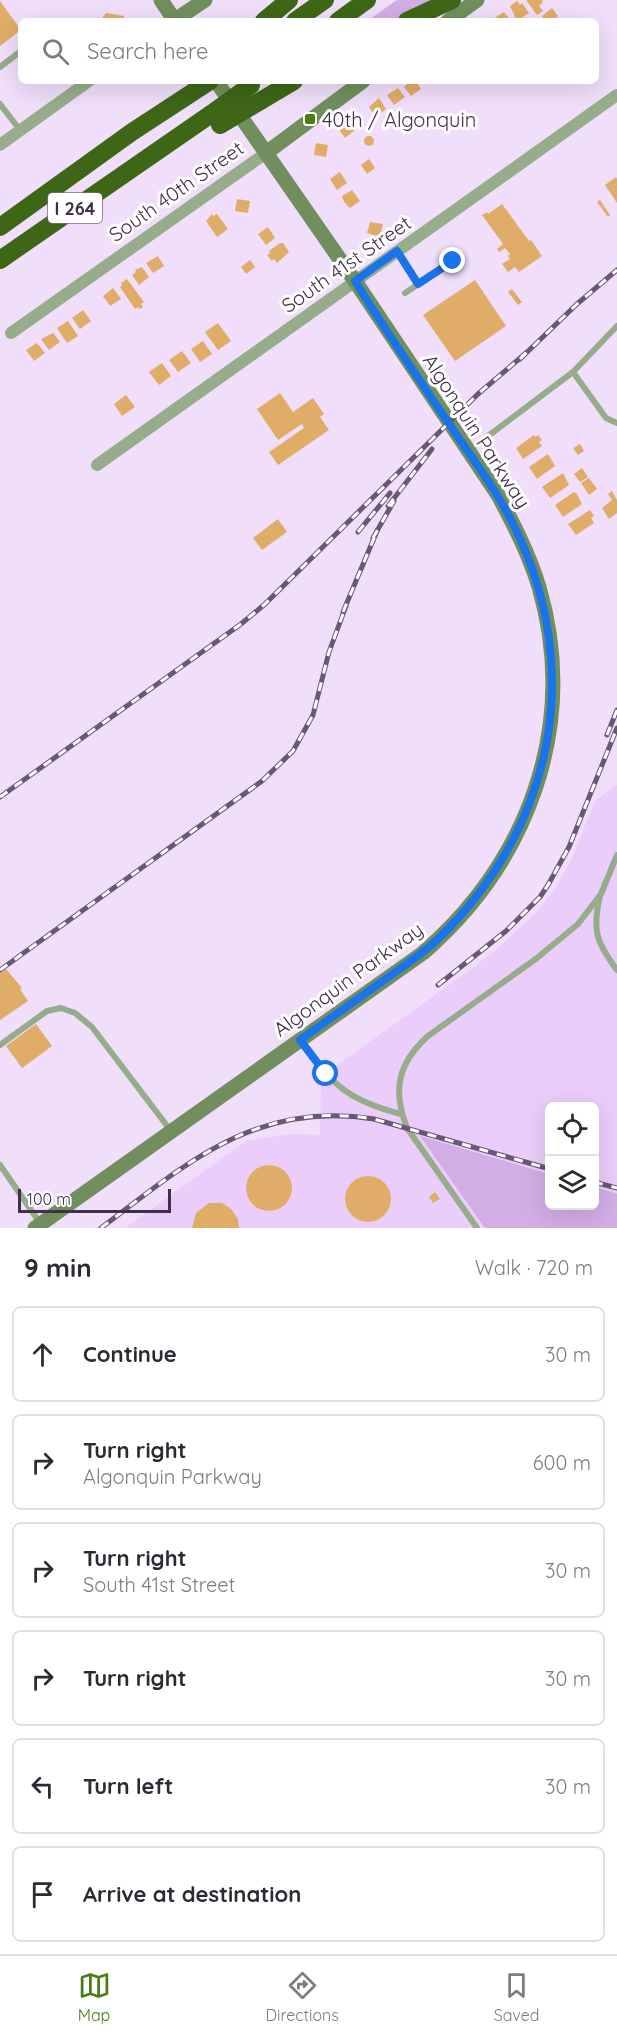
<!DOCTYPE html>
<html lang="en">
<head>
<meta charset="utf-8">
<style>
  body { margin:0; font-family:Quicksand,sans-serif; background:#f2f2f3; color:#2b2b33 }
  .controls { position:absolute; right:18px; bottom:18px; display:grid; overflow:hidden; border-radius:9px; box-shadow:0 6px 24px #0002 }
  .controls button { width:54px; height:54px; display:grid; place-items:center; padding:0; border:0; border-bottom:2px solid #e1e1e2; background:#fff; color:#2b2b33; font:30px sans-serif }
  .scale { position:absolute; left:18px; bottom:15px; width:153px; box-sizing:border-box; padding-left:6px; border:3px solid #402e4a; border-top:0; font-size:16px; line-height:21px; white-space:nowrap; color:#402e4a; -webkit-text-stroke:4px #fff; paint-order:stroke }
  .stop { position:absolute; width:18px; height:18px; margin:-14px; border:4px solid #1a73e8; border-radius:50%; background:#fff }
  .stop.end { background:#1a73e8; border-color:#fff; box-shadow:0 2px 6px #0008 }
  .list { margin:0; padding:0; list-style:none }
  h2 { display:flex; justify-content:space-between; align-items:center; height:78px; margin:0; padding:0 24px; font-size:26px }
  h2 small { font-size:20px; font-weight:400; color:#7c7c81 }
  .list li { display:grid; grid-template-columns:39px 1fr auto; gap:18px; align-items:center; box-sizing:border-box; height:96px; margin:0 12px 12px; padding:0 12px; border:2px solid #e1e1e2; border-radius:9px }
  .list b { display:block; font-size:22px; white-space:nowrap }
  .list p { margin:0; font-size:20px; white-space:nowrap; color:#7c7c81 }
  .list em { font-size:20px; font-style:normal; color:#7c7c81 }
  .icon { flex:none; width:33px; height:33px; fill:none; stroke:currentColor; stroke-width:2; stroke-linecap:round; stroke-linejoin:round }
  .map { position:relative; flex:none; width:617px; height:1228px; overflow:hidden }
  .search { position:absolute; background:#fff; box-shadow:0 6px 24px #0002; left:18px; right:18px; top:18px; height:66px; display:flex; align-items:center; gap:15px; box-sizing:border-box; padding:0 21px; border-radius:9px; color:#7c7c81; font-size:22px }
  .sheet { height:726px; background:#fff }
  nav { display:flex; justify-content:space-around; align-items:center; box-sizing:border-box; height:84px; border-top:2px solid #e1e1e2; background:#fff; font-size:16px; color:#7c7c81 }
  nav a { display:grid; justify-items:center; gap:3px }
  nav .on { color:#487e13 }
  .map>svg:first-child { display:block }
  .built { fill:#eacdfa; fill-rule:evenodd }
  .green { fill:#d2ade6 }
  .building { fill:#e0ad68 }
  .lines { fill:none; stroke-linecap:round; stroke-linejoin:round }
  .lane { stroke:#97ac8a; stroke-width:6 }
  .street { stroke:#97ac8a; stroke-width:12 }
  .secondary { stroke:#708f5d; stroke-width:15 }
  .highway { stroke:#3d6717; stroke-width:18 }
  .rail-casing { stroke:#695773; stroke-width:5 }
  .rail { stroke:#fff; stroke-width:3; stroke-dasharray:9; stroke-linecap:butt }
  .highway-bridge { stroke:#3d6717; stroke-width:18 }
  .route { stroke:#1a73e8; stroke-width:8 }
  .poi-dot { fill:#487e13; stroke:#fff; stroke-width:2 }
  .labels { text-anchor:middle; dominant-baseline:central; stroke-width:6; stroke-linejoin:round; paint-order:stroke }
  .shield { fill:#fff; stroke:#796d80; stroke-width:1.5 }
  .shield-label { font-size:18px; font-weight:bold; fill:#402e4a }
  .poi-label { font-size:20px; fill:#402e4a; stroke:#fff; text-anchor:start }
  .street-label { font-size:20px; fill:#402e4a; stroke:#fff }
</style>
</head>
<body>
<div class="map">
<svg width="617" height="1228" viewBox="0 0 617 1228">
  <rect width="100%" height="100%" fill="#f0defa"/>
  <path class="built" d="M 617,785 L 617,1228 L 125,1228 L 246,1141 L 289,1134 L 320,1135 L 321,1077 L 474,967 L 499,947 L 534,915 L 556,888 L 571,860 L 595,801 ZM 550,1106 L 594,1106 L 594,1206 L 550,1206 Z"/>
  <g class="green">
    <polygon points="397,0 432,0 394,21 367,21"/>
    <polygon points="420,1136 549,1174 550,1206 594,1206 595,1187 617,1194 617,1228 485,1228"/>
  </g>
  <g class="building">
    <polygon points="526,0 542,0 543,2 539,6 543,11 537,15"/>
    <polygon points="0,1 21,30 0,46"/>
    <polygon points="517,1 520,5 522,3 529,13 517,21 510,6"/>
    <polygon points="552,8 558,16 552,21 545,21 542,16"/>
    <polygon points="504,12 511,21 495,21 493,19"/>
    <polygon points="106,13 124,16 123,21 100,21"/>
    <polygon points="410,81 416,81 421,89 411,96 404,87"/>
    <polygon points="398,88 405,97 394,105 387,95"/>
    <polygon points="379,98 386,109 376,117 369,107"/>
    <polygon points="346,118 355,130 345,138 338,128 342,125 340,122"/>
    <circle cx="369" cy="141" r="5"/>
    <polygon points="316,143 328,145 326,157 314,155"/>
    <polygon points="369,159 375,168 367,174 361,165"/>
    <polygon points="340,172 347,183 337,190 330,179"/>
    <polygon points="616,177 617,179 617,203 605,185"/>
    <polygon points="352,190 360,201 350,208 344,202 342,196"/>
    <polygon points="237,199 250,201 248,213 235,211"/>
    <polygon points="600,200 610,215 608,217 597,202"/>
    <polygon points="502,204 529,241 531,240 542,256 519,272 515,267 508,272 502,264 510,259 508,256 510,254 505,248 499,252 497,249 503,244 482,215 487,212 488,214"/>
    <polygon points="212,214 213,216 217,214 228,229 217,237 206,221"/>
    <polygon points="370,222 383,224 380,237 367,233"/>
    <polygon points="268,227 275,238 266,245 258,234"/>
    <polygon points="280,243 283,243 289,252 277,263 274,259 272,261 267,255 270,253 269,251"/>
    <polygon points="158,256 164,266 153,273 146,263"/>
    <polygon points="250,260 255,267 246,274 241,267"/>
    <polygon points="142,267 149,277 139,285 132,275 136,272 135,270"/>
    <polygon points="127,279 144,302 141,304 143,307 140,309 138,307 135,309 120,287 122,286 121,283"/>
    <polygon points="475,280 506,326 455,361 423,315"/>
    <polygon points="113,288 121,299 110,306 103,296"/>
    <polygon points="512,289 522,302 518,305 508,292"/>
    <polygon points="83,310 91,321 80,329 72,318"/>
    <polygon points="68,321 78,336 67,343 57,328"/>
    <polygon points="218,323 231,341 218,350 205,332"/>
    <polygon points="53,333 60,342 49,350 41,339"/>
    <polygon points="203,341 212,354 200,362 191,349"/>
    <polygon points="37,343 45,353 34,361 26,350"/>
    <polygon points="182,351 191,363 178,372 169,360"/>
    <polygon points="162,363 171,376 159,385 149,372"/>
    <polygon points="280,393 293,412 313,398 324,414 320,417 329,430 278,465 269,452 304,428 302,424 278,440 257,409"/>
    <polygon points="126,395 135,407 122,416 114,404"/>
    <polygon points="534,435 535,437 538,435 542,440 539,442 542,446 523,459 516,448"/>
    <polygon points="580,444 584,451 578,455 573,448"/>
    <polygon points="548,454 555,466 537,479 529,467"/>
    <polygon points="582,468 588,477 580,482 574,474"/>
    <polygon points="563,473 569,485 550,498 542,487"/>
    <polygon points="589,478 597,489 589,495 581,483"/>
    <polygon points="612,491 617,500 617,513 609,519 602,508 612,500 608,494"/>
    <polygon points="574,492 577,494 582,504 563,517 555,505"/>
    <polygon points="590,510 594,516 591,518 594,523 576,535 568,524"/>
    <polygon points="278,519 287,532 262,550 253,538"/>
    <polygon points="6,969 22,988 20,989 28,1001 0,1020 0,973"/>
    <polygon points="36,1024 52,1046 22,1068 6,1046"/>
    <circle cx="269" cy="1188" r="23"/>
    <circle cx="368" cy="1199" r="23"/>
    <polygon points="435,1192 440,1199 433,1203 429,1197"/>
    <polygon points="209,1203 222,1203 231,1209 238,1219 239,1228 192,1228 196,1213"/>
  </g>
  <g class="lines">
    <g class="lane">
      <polyline points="0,67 21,51"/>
      <polyline points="0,104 20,130"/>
      <polyline points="398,252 418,284"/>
      <polyline points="405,293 453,261"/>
      <polyline points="573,372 617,326"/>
      <polyline points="468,451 573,372 606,418 617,423"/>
      <path d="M 600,896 C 592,930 596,942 617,970"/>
      <path d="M 301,1040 C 333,1085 346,1100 401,1114"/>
      <polyline points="0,1045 47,1011 61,1008 75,1013 92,1027 171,1131"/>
      <polyline points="0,1165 40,1223"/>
      <path d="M 477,1228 L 407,1128 C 392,1090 398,1063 428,1036 L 537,958 L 578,924 L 601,894 L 617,855"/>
    </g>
    <g class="street">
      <polyline points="0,145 89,81"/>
      <polyline points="11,333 266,153"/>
      <polyline points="97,465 617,95"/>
    </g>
    <g class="secondary">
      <polyline points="161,0 175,21"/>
      <polyline points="175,20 205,0"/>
      <polyline points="448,21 477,0"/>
      <polyline points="266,153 363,81"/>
      <path d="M 35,1228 L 423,953 C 529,861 579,725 539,587 C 529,554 514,525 498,495 L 355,281 L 216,81"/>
    </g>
    <g class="highway">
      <polyline points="264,21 289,0"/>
      <polyline points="295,21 325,0"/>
      <polyline points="338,21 367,0"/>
      <polyline points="407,21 452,0"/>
      <polyline points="262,100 294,81"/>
      <polyline points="0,227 132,132 210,81"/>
      <polyline points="0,260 211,114"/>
    </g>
    <defs>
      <g id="rail">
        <polyline points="520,359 577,304 617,270"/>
        <polyline points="388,506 432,449"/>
        <polyline points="358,532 390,493"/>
        <polyline points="373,538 394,501"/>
        <polyline points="343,612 377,531"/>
        <polyline points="607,735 617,710"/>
        <polyline points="0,797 241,624 265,604 478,394 526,353"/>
        <polyline points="0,970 262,781 293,751 313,715 329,652 346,606"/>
        <polyline points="438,985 506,931 540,897 548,885 569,847 617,728"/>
        <polyline points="594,1182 617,1188"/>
        <path d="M 101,1228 C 187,1163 257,1100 374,1119 L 550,1169"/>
      </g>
    </defs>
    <use href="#rail" class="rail-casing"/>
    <use href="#rail" class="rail"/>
    <g class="highway-bridge">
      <polyline points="211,114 251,85"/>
      <polyline points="220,125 262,100"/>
    </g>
  </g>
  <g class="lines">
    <path class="route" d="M 326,1074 L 300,1040 C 329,1019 358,999 387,978 C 404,966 422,954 438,939 C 552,829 586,673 515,528 C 499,494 477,465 456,434 C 422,384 387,333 355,281 L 397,251 L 418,284 L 453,261"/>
  </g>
  <rect class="poi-dot" x="304" y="113" width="12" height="12" rx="3"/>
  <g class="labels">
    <rect class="shield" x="48" y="193" width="54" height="30" rx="4.5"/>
    <g class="shield-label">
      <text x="75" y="208">I 264</text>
    </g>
    <g class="poi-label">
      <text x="322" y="119">40th / Algonquin</text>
    </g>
    <g class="street-label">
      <text transform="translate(176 191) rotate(-35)">South 40th Street</text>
      <text transform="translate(346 264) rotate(-35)">South 41st Street</text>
      <text transform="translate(477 431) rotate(57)">Algonquin Parkway</text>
      <text transform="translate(348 979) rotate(-36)">Algonquin Parkway</text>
    </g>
  </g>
</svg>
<div class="controls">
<button><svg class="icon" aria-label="locate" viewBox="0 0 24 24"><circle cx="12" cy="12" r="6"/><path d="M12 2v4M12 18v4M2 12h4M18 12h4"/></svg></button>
<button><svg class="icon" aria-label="layers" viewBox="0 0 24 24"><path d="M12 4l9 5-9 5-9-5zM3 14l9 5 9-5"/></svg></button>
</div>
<div class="scale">100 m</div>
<div class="stop" style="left:326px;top:1074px"></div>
<div class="stop end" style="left:453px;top:261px"></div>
<div class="search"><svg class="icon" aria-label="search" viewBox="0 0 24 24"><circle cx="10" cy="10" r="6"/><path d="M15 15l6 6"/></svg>Search here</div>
</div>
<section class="sheet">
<h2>9 min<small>Walk · 720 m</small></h2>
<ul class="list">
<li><svg class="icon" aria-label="ahead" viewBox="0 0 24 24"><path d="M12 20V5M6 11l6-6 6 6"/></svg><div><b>Continue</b></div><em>30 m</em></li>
<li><svg class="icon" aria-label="right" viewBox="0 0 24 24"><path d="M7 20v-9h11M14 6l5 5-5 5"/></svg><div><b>Turn right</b><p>Algonquin Parkway</p></div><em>600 m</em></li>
<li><svg class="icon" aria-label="right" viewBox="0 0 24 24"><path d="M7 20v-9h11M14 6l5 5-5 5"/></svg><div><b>Turn right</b><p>South 41st Street</p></div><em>30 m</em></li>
<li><svg class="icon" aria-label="right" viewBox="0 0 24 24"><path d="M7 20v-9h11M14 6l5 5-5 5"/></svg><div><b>Turn right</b></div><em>30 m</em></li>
<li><svg class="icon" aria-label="left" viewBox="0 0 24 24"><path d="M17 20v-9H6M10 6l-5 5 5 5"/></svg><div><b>Turn left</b></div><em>30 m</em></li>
<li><svg class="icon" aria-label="arrive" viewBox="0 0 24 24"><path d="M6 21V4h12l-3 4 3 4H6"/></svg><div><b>Arrive at destination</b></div></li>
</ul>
</section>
<nav>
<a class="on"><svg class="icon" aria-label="map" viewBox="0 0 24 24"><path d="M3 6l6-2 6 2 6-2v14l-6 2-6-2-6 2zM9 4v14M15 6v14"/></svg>Map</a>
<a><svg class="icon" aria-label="directions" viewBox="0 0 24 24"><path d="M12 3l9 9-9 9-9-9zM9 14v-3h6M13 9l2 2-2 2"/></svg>Directions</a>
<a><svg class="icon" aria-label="saved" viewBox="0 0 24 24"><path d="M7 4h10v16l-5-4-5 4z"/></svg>Saved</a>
</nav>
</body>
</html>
